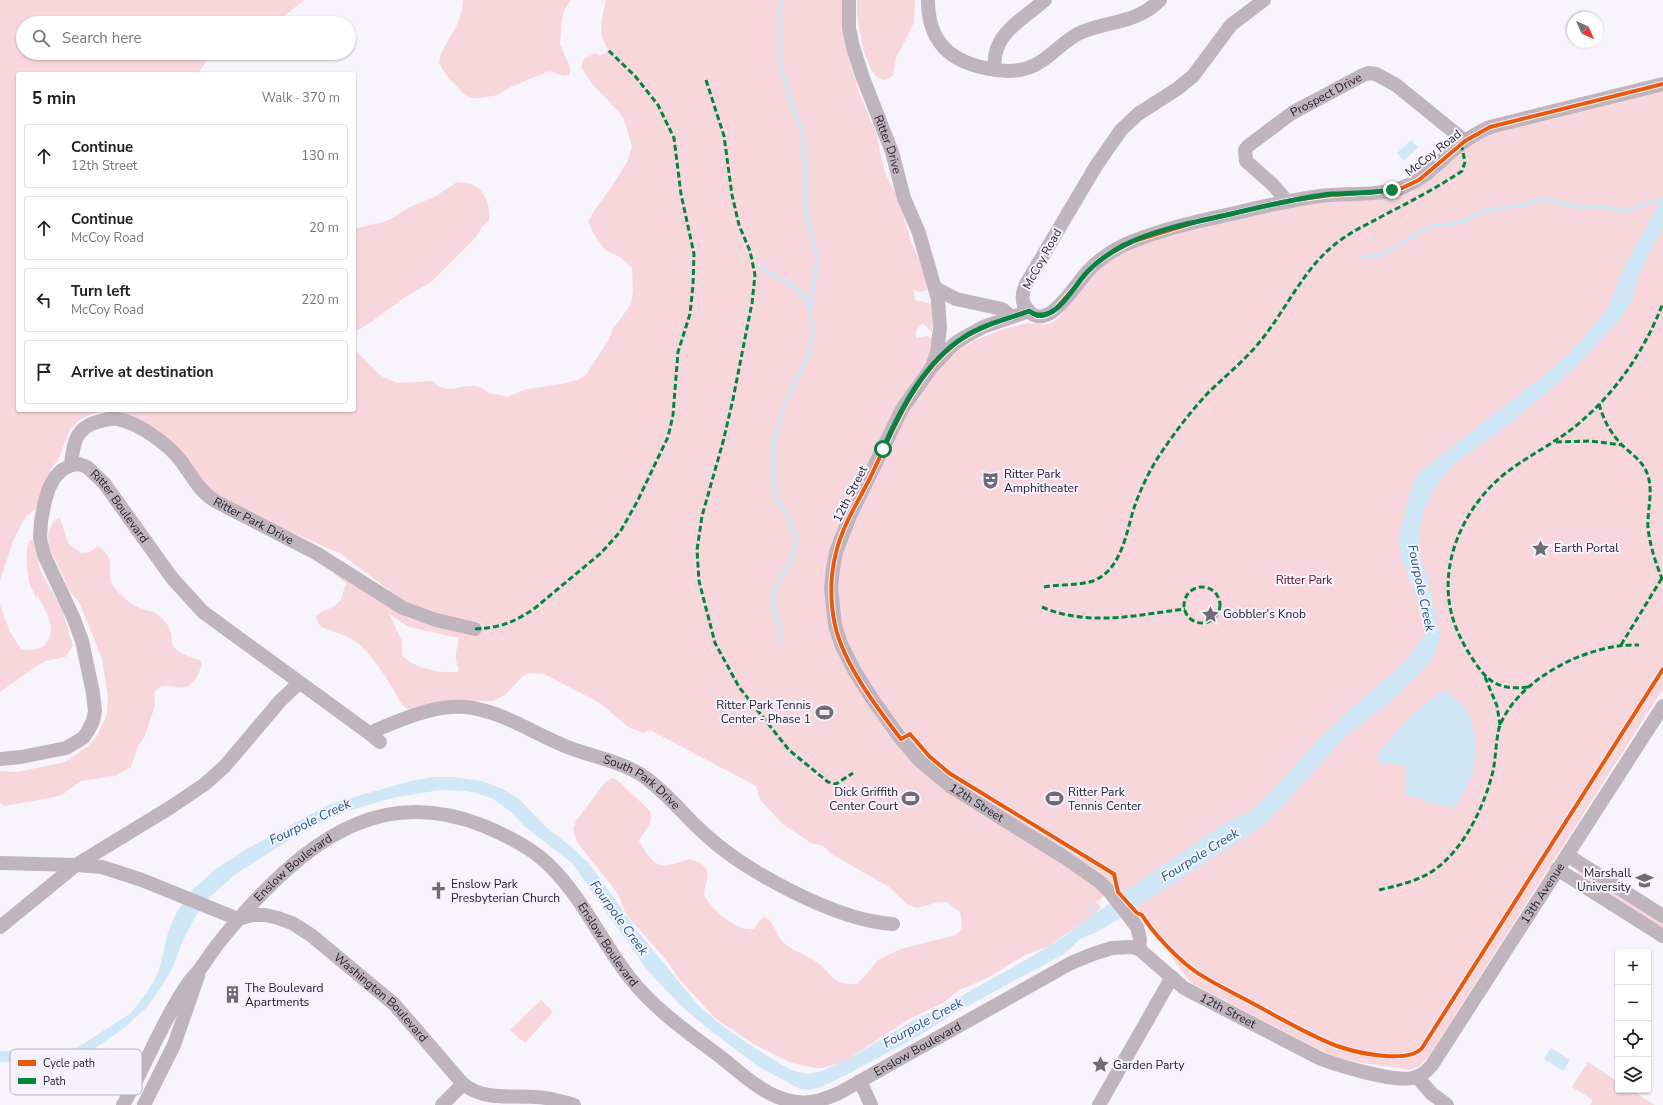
<!DOCTYPE html>
<html lang="en">
<head>
<meta charset="utf-8">
<style>
  body { margin:0; font-family:"Nunito Sans",sans-serif; background:#f6f6f6; color:#222 }
  .controls { position:absolute; right:12px; bottom:12px; display:grid; overflow:hidden; border-radius:4px; box-shadow:0 1px 3px #0004 }
  .controls button { width:36px; height:36px; display:grid; place-items:center; padding:0; border:0; border-bottom:1px solid #e0e0e0; background:#fff; color:#222; font:20px sans-serif }
  .compass { position:absolute; left:1567px; top:12px; width:36px; height:36px; border-radius:50%; background:#fff; box-shadow:0 1px 3px #0004; rotate:135deg }
  .stop { position:absolute; width:12px; height:12px; margin:-9px; border:3px solid #0b8043; border-radius:50%; background:#fff }
  .stop.end { background:#0b8043; border-color:#fff; box-shadow:0 1px 4px #0008 }
  .list { margin:0; padding:0; list-style:none }
  h2 { display:flex; justify-content:space-between; align-items:center; height:52px; margin:0; padding:0 16px; font-size:17px }
  h2 small { font-size:13px; font-weight:400; color:#767676 }
  .list li { display:grid; grid-template-columns:26px 1fr auto; gap:12px; align-items:center; box-sizing:border-box; height:64px; margin:0 8px 8px; padding:0 8px; border:1px solid #e0e0e0; border-radius:4px }
  .list b { display:block; font-size:15px; white-space:nowrap }
  .list p { margin:0; font-size:13px; white-space:nowrap; color:#767676 }
  .list em { font-size:13px; font-style:normal; color:#767676 }
  .icon { flex:none; width:22px; height:22px; fill:none; stroke:currentColor; stroke-width:2; stroke-linecap:round; stroke-linejoin:round }
  .map { position:relative; flex:none; width:1663px; height:1105px; overflow:hidden }
  .search { position:absolute; background:#fff; box-shadow:0 1px 3px #0004; left:16px; top:16px; width:340px; height:44px; display:flex; align-items:center; gap:10px; box-sizing:border-box; padding:0 14px; border-radius:22px; color:#767676; font-size:15px }
  .panel { position:absolute; background:#fff; box-shadow:0 1px 3px #0004; left:16px; top:72px; width:340px; height:340px; border-radius:4px }
  .map>svg:first-child { display:block }
  .green { fill:#f8d7dc; fill-rule:evenodd }
  .water { fill:#d0e7f8 }
  .lines { fill:none; stroke-linecap:round; stroke-linejoin:round }
  .stream { stroke:#d0e7f8; stroke-width:3.5 }
  .minor { stroke:#c0b5bd; stroke-width:14 }
  .quiet { stroke:#00873e; stroke-width:3; stroke-dasharray:6 3; stroke-linecap:butt }
  .cycleway-casing { stroke:#f6f1fe; stroke-width:6 }
  .cycleway { stroke:#e8590c; stroke-width:4 }
  .route { stroke:#0b8043; stroke-width:5 }
  .labels { text-anchor:middle; dominant-baseline:central; stroke-width:4; stroke-linejoin:round; paint-order:stroke }
  .street-label { font-size:12px; fill:#27222e; stroke:#f6f1fe }
  .poi-label { font-size:12px; fill:#27222e; stroke:#f6f1fe; text-anchor:start }
  .park-label { font-size:12px; fill:#5d0a1f; stroke:#f6f1fe }
  .water-label { font-size:13px; font-style:italic; fill:#185b7d; stroke:#f6f1fe }
  .key { fill:#f6f1fe; stroke:#b8b3c0; stroke-width:1 }
  .key-label { font-size:11px; fill:#27222e }
</style>
</head>
<body>
<div class="map">
<svg width="1663" height="1105" viewBox="0 0 1663 1105">
  <rect width="100%" height="100%" fill="#f7f4fb"/>
  <g class="green">
    <polygon points="0,0 304,0 277,22 258,22 255,19 247,20 242,23 23,23 23,53 211,53 198,74 18,74 18,410 107,410 91,414 80,420 70,429 59,458 49,472 36,509 26,516 13,541 0,581"/>
    <polygon points="463,0 571,0 564,11 562,19 560,44 570,67 570,75 563,76 549,71 511,87 498,95 480,98 472,98 465,95 447,76 442,69 439,62 441,53 456,27 462,11"/>
    <path d="M 606,0 L 843,0 L 849,57 L 859,92 L 878,138 L 880,153 L 887,177 L 898,198 L 912,244 L 929,281 L 927,290 L 919,292 L 914,290 L 915,300 L 933,304 L 932,333 L 923,323 L 916,330 L 916,338 L 928,336 L 953,356 L 960,349 L 976,340 L 1003,329 L 1029,323 L 1046,325 L 1053,322 L 1059,317 L 1088,280 L 1100,268 L 1113,258 L 1142,242 L 1292,205 L 1411,193 L 1450,160 L 1479,140 L 1500,129 L 1663,89 L 1663,689 L 1429,1056 L 1420,1066 L 1410,1070 L 1357,1062 L 1340,1058 L 1326,1053 L 1193,984 L 1186,977 L 1169,953 L 1134,913 L 1114,885 L 1101,899 L 1096,902 L 1101,907 L 1094,915 L 1047,947 L 1025,955 L 989,977 L 960,990 L 943,1003 L 911,1018 L 845,1061 L 824,1068 L 815,1068 L 792,1063 L 757,1046 L 716,1019 L 679,979 L 667,961 L 629,918 L 624,910 L 618,894 L 577,842 L 573,829 L 576,821 L 606,781 L 612,778 L 616,779 L 650,811 C 654,825 644,830 639,841 C 655,868 659,870 689,859 C 694,860 699,862 703,865 C 713,875 704,883 704,895 C 713,911 735,931 754,929 L 761,919 L 764,917 C 776,922 775,935 784,943 C 796,953 810,956 822,966 C 827,971 833,980 840,982 C 845,984 851,984 856,984 L 865,976 L 878,960 L 901,949 L 956,935 L 962,928 L 960,912 L 947,902 L 935,903 L 917,908 L 908,905 L 889,887 L 833,855 L 823,846 L 811,843 L 784,825 L 760,800 L 756,786 L 650,730 L 643,733 L 628,727 L 600,703 L 544,674 L 531,673 L 523,676 L 505,695 L 493,701 L 450,702 L 415,710 L 407,709 C 397,700 397,694 390,684 C 382,670 368,651 355,641 C 350,638 344,635 338,633 C 327,628 319,631 316,616 C 322,610 333,609 339,602 C 344,597 342,589 347,584 L 333,573 L 337,567 L 400,614 L 410,619 L 480,634 L 482,632 L 481,623 L 441,615 L 398,599 L 386,588 L 341,554 L 214,498 L 122,411 L 116,410 L 354,410 L 354,349 L 381,376 L 397,383 L 432,381 C 447,395 457,385 474,386 C 481,386 486,392 492,394 C 497,395 502,394 507,397 L 527,389 L 562,384 L 577,380 L 585,376 L 608,341 L 613,329 L 631,304 L 633,291 L 632,268 L 620,257 L 605,250 L 594,234 L 588,222 L 594,211 L 614,183 L 627,162 L 632,147 L 624,119 L 619,112 L 593,85 L 581,67 L 584,59 L 595,53 L 600,55 L 606,53 L 608,49 C 597,33 602,18 606,0 ZM 389,614 L 409,627 L 459,638 C 457,647 453,660 459,668 L 458,672 C 440,673 414,669 402,655 L 402,641 Z"/>
    <polygon points="857,0 915,0 914,23 896,58 893,76 885,80 878,78 872,72 863,49 857,16"/>
    <path d="M 457,182 C 462,183 468,183 473,185 C 486,191 491,208 489,221 L 482,227 L 476,237 L 431,282 C 424,287 418,289 412,293 C 391,305 375,322 354,332 L 354,229 L 387,221 L 410,207 L 436,196 Z"/>
    <path d="M 60,518 L 68,543 L 81,553 L 90,552 L 98,546 C 120,562 104,571 112,584 C 117,592 129,603 137,607 C 145,611 153,610 160,616 C 165,621 170,627 171,634 C 172,637 171,641 172,643 C 175,653 192,658 200,660 L 202,664 C 187,709 170,672 154,693 L 155,706 L 144,738 L 138,746 L 131,767 L 115,776 L 81,781 L 63,794 L 55,797 L 4,806 L 0,803 L 0,771 L 17,772 L 65,762 L 88,746 L 97,736 L 107,714 L 108,698 L 102,659 L 80,604 L 69,590 L 55,559 L 50,552 L 48,536 L 53,521 Z"/>
    <path d="M 30,540 L 34,541 L 40,570 L 62,609 L 73,646 L 65,657 L 46,661 L 35,667 L 0,692 L 0,605 L 10,632 L 21,649 C 29,651 40,650 45,644 C 59,629 45,610 37,595 L 36,599 C 35,595 33,591 31,587 C 27,577 24,549 30,540 Z"/>
    <polygon points="1578,870 1663,921 1663,929 1577,874"/>
    <polygon points="541,1000 553,1012 525,1043 510,1030"/>
    <polygon points="1588,1062 1618,1082 1618,1090 1631,1090 1655,1105 1590,1105 1593,1100 1572,1087"/>
  </g>
  <g class="water">
    <polygon points="1411,140 1418,147 1404,161 1397,153"/>
    <polygon points="1663,196 1663,228 1640,271 1632,301 1620,319 1589,353 1558,383 1517,418 1454,464 1433,490 1424,510 1420,527 1419,546 1422,562 1428,578 1440,635 1439,642 1435,654 1427,666 1393,699 1343,739 1278,811 1253,833 1184,876 1117,920 1095,933 1080,939 1064,954 953,1014 919,1036 846,1075 821,1087 809,1090 800,1089 759,1067 715,1034 682,1007 648,971 572,863 525,827 511,812 492,798 468,791 440,790 392,798 348,811 306,829 237,873 210,897 195,917 181,945 174,965 162,986 147,1007 123,1029 92,1050 66,1059 54,1061 37,1063 0,1062 0,1051 23,1051 38,1055 77,1048 131,1013 150,988 159,971 168,932 177,912 193,889 217,868 247,849 330,804 407,782 434,777 453,777 482,781 501,788 519,799 547,828 573,848 590,865 640,934 698,1005 725,1028 761,1052 789,1069 807,1074 822,1071 850,1058 917,1018 938,1009 1024,961 1060,939 1164,864 1181,854 1215,829 1249,812 1267,796 1318,740 1351,708 1402,665 1420,643 1424,632 1424,618 1401,556 1399,537 1413,481 1421,471 1553,368 1577,345 1596,323 1610,304 1623,269"/>
    <path d="M 1443,691 C 1456,695 1462,703 1468,715 C 1483,747 1475,780 1455,807 L 1431,804 L 1417,797 L 1405,796 L 1406,766 L 1386,763 L 1381,766 L 1377,755 C 1396,731 1418,707 1443,691 Z"/>
    <polygon points="1551,1048 1570,1060 1563,1071 1544,1059"/>
  </g>
  <g class="lines">
    <g class="stream">
      <polyline points="1362,257 1382,255 1422,231 1436,225 1452,224 1465,221 1474,215 1488,210 1524,205 1542,199 1579,207 1603,207 1627,211 1646,203 1663,199"/>
      <polyline points="759,266 794,287 805,297 810,309"/>
      <polyline points="779,644 780,629 775,614 772,595 790,562 796,542 790,518 775,497 773,470 773,445 785,403 809,354 813,334 810,313 817,258 805,210 805,167 802,134 780,66 779,18 782,0"/>
      <polyline points="1090,906 1098,916"/>
      <polyline points="69,1083 77,1063 86,1050"/>
    </g>
    <g class="minor">
      <path id="s1" d="M 849,0 L 849,28 L 853,47 L 863,78 L 892,152 L 904,198 L 919,233 L 938,299 L 940,328 L 937,353 L 933,364"/>
      <path d="M 928,0 C 928,42 950,62 990,69 C 1005,72 1021,72 1035,65 C 1052,57 1064,39 1082,32 C 1111,20 1136,24 1160,0"/>
      <path d="M 1264,0 L 1231,25 L 1193,76 L 1177,89 L 1138,114 L 1121,130 L 1096,166 L 1026,284 C 1023,291 1021,298 1024,304 C 1043,341 1075,285 1087,272 C 1097,261 1110,252 1124,245 C 1158,230 1195,222 1231,214 C 1261,207 1290,200 1320,196 C 1347,193 1376,196 1401,188 C 1422,181 1436,165 1452,151 C 1464,141 1476,133 1490,127 L 1663,84"/>
      <path d="M 995,70 C 990,35 1022,20 1045,0"/>
      <path id="s2" d="M 1287,201 L 1273,185 L 1246,161 L 1245,150 L 1248,146 L 1292,113 L 1363,75 L 1369,73 L 1376,74 L 1396,85 L 1465,141"/>
      <polyline points="935,288 956,299 1002,309 1012,317"/>
      <path id="s3" d="M 1029,311 L 983,327 L 965,337 L 954,344 L 932,367 L 902,409 L 850,516 L 836,552 L 833,569 L 831,588 L 835,625 L 841,644 L 854,670 L 873,700 L 901,739 L 919,760 L 950,786 L 1067,859 L 1100,882 L 1110,892 L 1137,927 L 1140,939 L 1139,949"/>
      <path id="s4" d="M 71,465 C 73,445 75,428 97,422 C 104,420 112,418 118,419 C 139,423 169,445 181,461 C 192,476 199,491 215,501 L 316,553 L 403,608 L 436,620 L 475,629"/>
      <path id="s5" d="M 369,733 C 401,720 437,702 473,708 C 506,714 535,734 565,746 C 591,757 623,761 646,778 C 669,795 686,818 707,836 C 748,873 838,921 893,924"/>
      <path id="s6" d="M 0,759 L 21,757 L 66,748 L 83,738 L 88,731 L 93,721 L 95,711 L 93,693 L 82,641 L 74,619 L 44,555 L 40,538 L 41,521 L 45,501 L 49,488 L 55,477 L 62,470 L 71,465 L 79,464 L 87,467 L 104,483 L 172,578 L 203,612 L 369,733 L 380,742"/>
      <polyline points="1567,855 1663,916"/>
      <polyline points="0,863 76,865 102,867 142,880 238,919"/>
      <polyline points="1557,869 1663,936"/>
      <path id="s7" d="M 238,919 L 253,915 L 265,915 L 278,918 L 292,923 L 311,935 L 394,1004 L 463,1084 C 485,1101 509,1095 535,1097 C 548,1097 561,1101 574,1105"/>
      <polyline points="0,927 76,865 171,807 205,784 225,766 280,701 299,683"/>
      <polyline points="1417,1077 1432,1094 1447,1105"/>
      <polyline points="860,1081 871,1105"/>
      <path id="s8" d="M 123,1105 C 145,1067 161,1024 185,988 C 189,981 195,975 200,969 C 206,961 211,953 217,945 C 228,931 240,917 252,904 C 318,834 386,787 484,826 C 503,834 524,844 540,857 C 579,889 599,939 630,978 C 655,1010 689,1033 722,1058 C 737,1070 752,1084 769,1093 C 777,1097 787,1101 797,1102 C 812,1104 825,1099 839,1093 L 1071,963 L 1093,954 L 1112,948 L 1131,947 L 1139,949 L 1184,988 L 1321,1059 C 1340,1066 1393,1082 1412,1078 C 1420,1077 1427,1071 1432,1065 L 1663,706"/>
      <polyline points="144,1105 174,1045 198,976"/>
      <polyline points="442,1105 463,1084"/>
      <polyline points="1099,1105 1172,977"/>
    </g>
    <g class="quiet">
      <polyline points="706,80 724,136 732,195 739,225 750,251 755,275 752,303 733,399 723,442 702,516 697,550 699,581 715,643 739,687 789,750 828,782 836,784 853,773"/>
      <path d="M 1599,404 C 1603,419 1610,432 1621,444 C 1630,453 1642,460 1647,473 C 1654,491 1647,509 1648,528 C 1650,546 1656,564 1663,581"/>
      <polyline points="1556,442 1590,441 1622,445"/>
      <path d="M 1044,587 C 1060,584 1077,586 1093,581 C 1123,569 1126,531 1135,505 C 1142,486 1151,467 1163,450 C 1176,431 1191,411 1207,394 C 1224,377 1243,362 1258,344 C 1286,311 1303,268 1338,242 C 1355,229 1369,224 1386,214 C 1412,201 1438,187 1462,171 L 1465,162 L 1461,143"/>
      <circle cx="1202" cy="605" r="18"/>
      <path d="M 1042,607 C 1088,627 1137,615 1185,609"/>
      <path d="M 475,629 C 502,627 513,623 535,608 L 601,553 L 620,532 L 637,502 L 668,437 L 673,415 L 678,352 L 690,314 L 693,285 L 694,254 L 681,194 L 674,138 L 658,105 L 635,76 L 608,50"/>
      <polyline points="1621,645 1662,578"/>
      <polyline points="1485,677 1497,706 1500,725"/>
      <path d="M 1528,687 C 1496,691 1486,680 1470,655 C 1463,643 1457,632 1453,619 C 1437,567 1462,510 1502,476 C 1529,454 1561,441 1586,417 C 1620,387 1647,345 1663,303"/>
      <path d="M 1379,890 C 1396,886 1413,882 1428,874 C 1462,854 1484,808 1493,771 C 1496,758 1496,733 1501,723 C 1521,677 1590,643 1639,645"/>
    </g>
    <defs>
      <path id="cycleway" d="M 1663,84 L 1490,127 L 1465,141 L 1419,180 L 1402,188 L 1377,192 L 1331,195 L 1287,201 L 1196,222 L 1134,241 L 1111,253 L 1095,264 L 1053,312 L 1043,316 L 1037,316 L 1029,311 C 1004,320 977,327 955,344 C 912,378 893,431 870,478 C 858,502 842,526 836,553 C 830,576 830,601 835,625 C 843,663 877,708 901,739 L 910,734 L 929,756 L 949,773 L 1114,874 L 1118,892 L 1137,913 L 1142,915 C 1152,932 1176,957 1192,969 C 1209,982 1231,991 1250,1002 C 1279,1017 1309,1036 1340,1047 C 1358,1053 1408,1064 1422,1048 L 1663,669"/>
    </defs>
    <use href="#cycleway" class="cycleway-casing"/>
    <use href="#cycleway" class="cycleway"/>
  </g>
  <g class="lines">
    <path class="route" d="M 883,449 C 901,408 925,362 964,337 C 984,324 1008,319 1029,311 C 1054,329 1074,284 1089,270 C 1099,260 1111,252 1124,245 C 1157,229 1195,222 1231,214 C 1264,206 1297,198 1331,194 C 1352,193 1372,193 1392,190"/>
  </g>
  <defs>
    <symbol id="theatre-bare" viewBox="-9 -9 18 18"><path d="M-5-5.5Q0-4 5-5.5V0Q5 5 0 6Q-5 5-5 0ZM-3.3-2.5H-1v1.5H-3.3ZM1-2.5H3.3v1.5H1ZM-2.8 1Q0 5.5 2.8 1Z" fill="#706c76" stroke="#f6f1fe" stroke-width="2.5" paint-order="stroke"/></symbol>
    <symbol id="sight-bare" viewBox="-9 -9 18 18"><path d="M0-6L1.8-2.2L6-1.7L2.9 1.2L3.7 5.4L0 3.3L-3.7 5.4L-2.9 1.2L-6-1.7L-1.8-2.2Z" fill="#706c76" stroke="#f6f1fe" stroke-width="2.5" paint-order="stroke"/></symbol>
    <symbol id="stadium-bare" viewBox="-9 -9 18 18"><path d="M0-5a6.5 5 0 1 0 0 10a6.5 5 0 1 0 0-10ZM-3.5-1.8h7v3.6h-7Z" fill="#706c76" stroke="#f6f1fe" stroke-width="2.5" paint-order="stroke"/></symbol>
    <symbol id="university-bare" viewBox="-9 -9 18 18"><path d="M0-5L7-2L0 1L-7-2ZM-4 1L0 2.5L4 1V4Q0 6-4 4Z" fill="#706c76" stroke="#f6f1fe" stroke-width="2.5" paint-order="stroke"/></symbol>
    <symbol id="church-bare" viewBox="-9 -9 18 18"><path d="M-1.2-6h2.4v3.5h3.3v2.4h-3.3V6h-2.4V-.1h-3.3v-2.4h3.3Z" fill="#706c76" stroke="#f6f1fe" stroke-width="2.5" paint-order="stroke"/></symbol>
    <symbol id="building-bare" viewBox="-9 -9 18 18"><path d="M-4-6H4V6H1V3H-1V6H-4ZM-2.5-4.3h1.7v1.8h-1.7ZM.8-4.3h1.7v1.8H.8ZM-2.5-1h1.7V.8h-1.7ZM.8-1h1.7V.8H.8Z" fill="#706c76" stroke="#f6f1fe" stroke-width="2.5" paint-order="stroke"/></symbol>
  </defs>
  <g fill-rule="evenodd">
    <use href="#theatre-bare" x="978" y="468" width="25" height="25"/>
    <use href="#sight-bare" x="1528" y="536" width="25" height="25"/>
    <use href="#sight-bare" x="1198" y="602" width="25" height="25"/>
    <use href="#stadium-bare" x="812" y="700" width="25" height="25"/>
    <use href="#stadium-bare" x="898" y="786" width="25" height="25"/>
    <use href="#stadium-bare" x="1042" y="786" width="25" height="25"/>
    <use href="#university-bare" x="1632" y="868" width="25" height="25"/>
    <use href="#church-bare" x="426" y="878" width="25" height="25"/>
    <use href="#building-bare" x="220" y="982" width="25" height="25"/>
    <use href="#sight-bare" x="1088" y="1052" width="25" height="25"/>
  </g>
  <g class="labels">
    <g class="street-label">
      <text stroke="none"><textPath href="#s2" startOffset="167">Prospect Drive</textPath></text>
      <text stroke="none"><textPath href="#s1" startOffset="151">Ritter Drive</textPath></text>
      <text transform="translate(1433 153) rotate(-38)">McCoy Road</text>
      <text transform="translate(1042 259) rotate(-61)">McCoy Road</text>
      <text transform="translate(850 494) rotate(-63)">12th Street</text>
      <text stroke="none"><textPath href="#s6" startOffset="451">Ritter Boulevard</textPath></text>
      <text stroke="none"><textPath href="#s4" startOffset="249">Ritter Park Drive</textPath></text>
      <text stroke="none"><textPath href="#s5" startOffset="294">South Park Drive</textPath></text>
      <text stroke="none"><textPath href="#s3" startOffset="629">12th Street</textPath></text>
      <text stroke="none"><textPath href="#s8" startOffset="295">Enslow Boulevard</textPath></text>
      <text stroke="none"><textPath href="#s8" startOffset="1846">13th Avenue</textPath></text>
      <text stroke="none"><textPath href="#s8" startOffset="679">Enslow Boulevard</textPath></text>
      <text stroke="none"><textPath href="#s7" startOffset="172">Washington Boulevard</textPath></text>
      <text stroke="none"><textPath href="#s8" startOffset="1419">12th Street</textPath></text>
      <text stroke="none"><textPath href="#s8" startOffset="1063">Enslow Boulevard</textPath></text>
    </g>
    <g class="poi-label">
      <text x="1004" y="474">Ritter Park<tspan x="1004" dy="14">Amphitheater</tspan></text>
      <text x="1554" y="548">Earth Portal</text>
      <text x="1223" y="614">Gobbler's Knob</text>
      <text x="811" y="705" text-anchor="end">Ritter Park Tennis<tspan x="811" dy="14">Center - Phase 1</tspan></text>
      <text x="898" y="792" text-anchor="end">Dick Griffith<tspan x="898" dy="14">Center Court</tspan></text>
      <text x="1068" y="792">Ritter Park<tspan x="1068" dy="14">Tennis Center</tspan></text>
      <text x="1631" y="873" text-anchor="end">Marshall<tspan x="1631" dy="14">University</tspan></text>
      <text x="451" y="884">Enslow Park<tspan x="451" dy="14">Presbyterian Church</tspan></text>
      <text x="245" y="988">The Boulevard<tspan x="245" dy="14">Apartments</tspan></text>
      <text x="1113" y="1065">Garden Party</text>
    </g>
    <g class="park-label">
      <text x="1304" y="580">Ritter Park</text>
    </g>
    <g class="water-label">
      <text transform="translate(1421 588) rotate(78)">Fourpole Creek</text>
      <text transform="translate(310 822) rotate(-26)">Fourpole Creek</text>
      <text transform="translate(1200 855) rotate(-32)">Fourpole Creek</text>
      <text transform="translate(619 918) rotate(54)">Fourpole Creek</text>
      <text transform="translate(923 1023) rotate(-29)">Fourpole Creek</text>
    </g>
  </g>
  <rect x="10" y="1049" width="132" height="46" rx="6" class="key"/>
  <rect x="18" y="1060" width="18" height="6" fill="#e8590c"/>
  <rect x="18" y="1078" width="18" height="6" fill="#00873e"/>
  <g class="key-label">
    <text x="43" y="1067">Cycle path</text>
    <text x="43" y="1085">Path</text>
  </g>
</svg>
<div class="controls">
<button>+</button>
<button>−</button>
<button><svg class="icon" aria-label="locate" viewBox="0 0 24 24"><circle cx="12" cy="12" r="6"/><path d="M12 2v4M12 18v4M2 12h4M18 12h4"/></svg></button>
<button><svg class="icon" aria-label="layers" viewBox="0 0 24 24"><path d="M12 4l9 5-9 5-9-5zM3 14l9 5 9-5"/></svg></button>
</div>
<svg class="compass" viewBox="-18 -18 36 36"><path d="M0-13l5 13h-10z" fill="#e53935"/><path d="M0 13l5-13h-10z" fill="#767676"/></svg>
<div class="stop" style="left:883px;top:449px"></div>
<div class="stop end" style="left:1392px;top:190px"></div>
<div class="search"><svg class="icon" aria-label="search" viewBox="0 0 24 24"><circle cx="10" cy="10" r="6"/><path d="M15 15l6 6"/></svg>Search here</div>
<section class="panel">
<h2>5 min<small>Walk · 370 m</small></h2>
<ul class="list">
<li><svg class="icon" aria-label="ahead" viewBox="0 0 24 24"><path d="M12 20V5M6 11l6-6 6 6"/></svg><div><b>Continue</b><p>12th Street</p></div><em>130 m</em></li>
<li><svg class="icon" aria-label="ahead" viewBox="0 0 24 24"><path d="M12 20V5M6 11l6-6 6 6"/></svg><div><b>Continue</b><p>McCoy Road</p></div><em>20 m</em></li>
<li><svg class="icon" aria-label="left" viewBox="0 0 24 24"><path d="M17 20v-9H6M10 6l-5 5 5 5"/></svg><div><b>Turn left</b><p>McCoy Road</p></div><em>220 m</em></li>
<li><svg class="icon" aria-label="arrive" viewBox="0 0 24 24"><path d="M6 21V4h12l-3 4 3 4H6"/></svg><div><b>Arrive at destination</b></div></li>
</ul>
</section>
</div>
</body>
</html>
